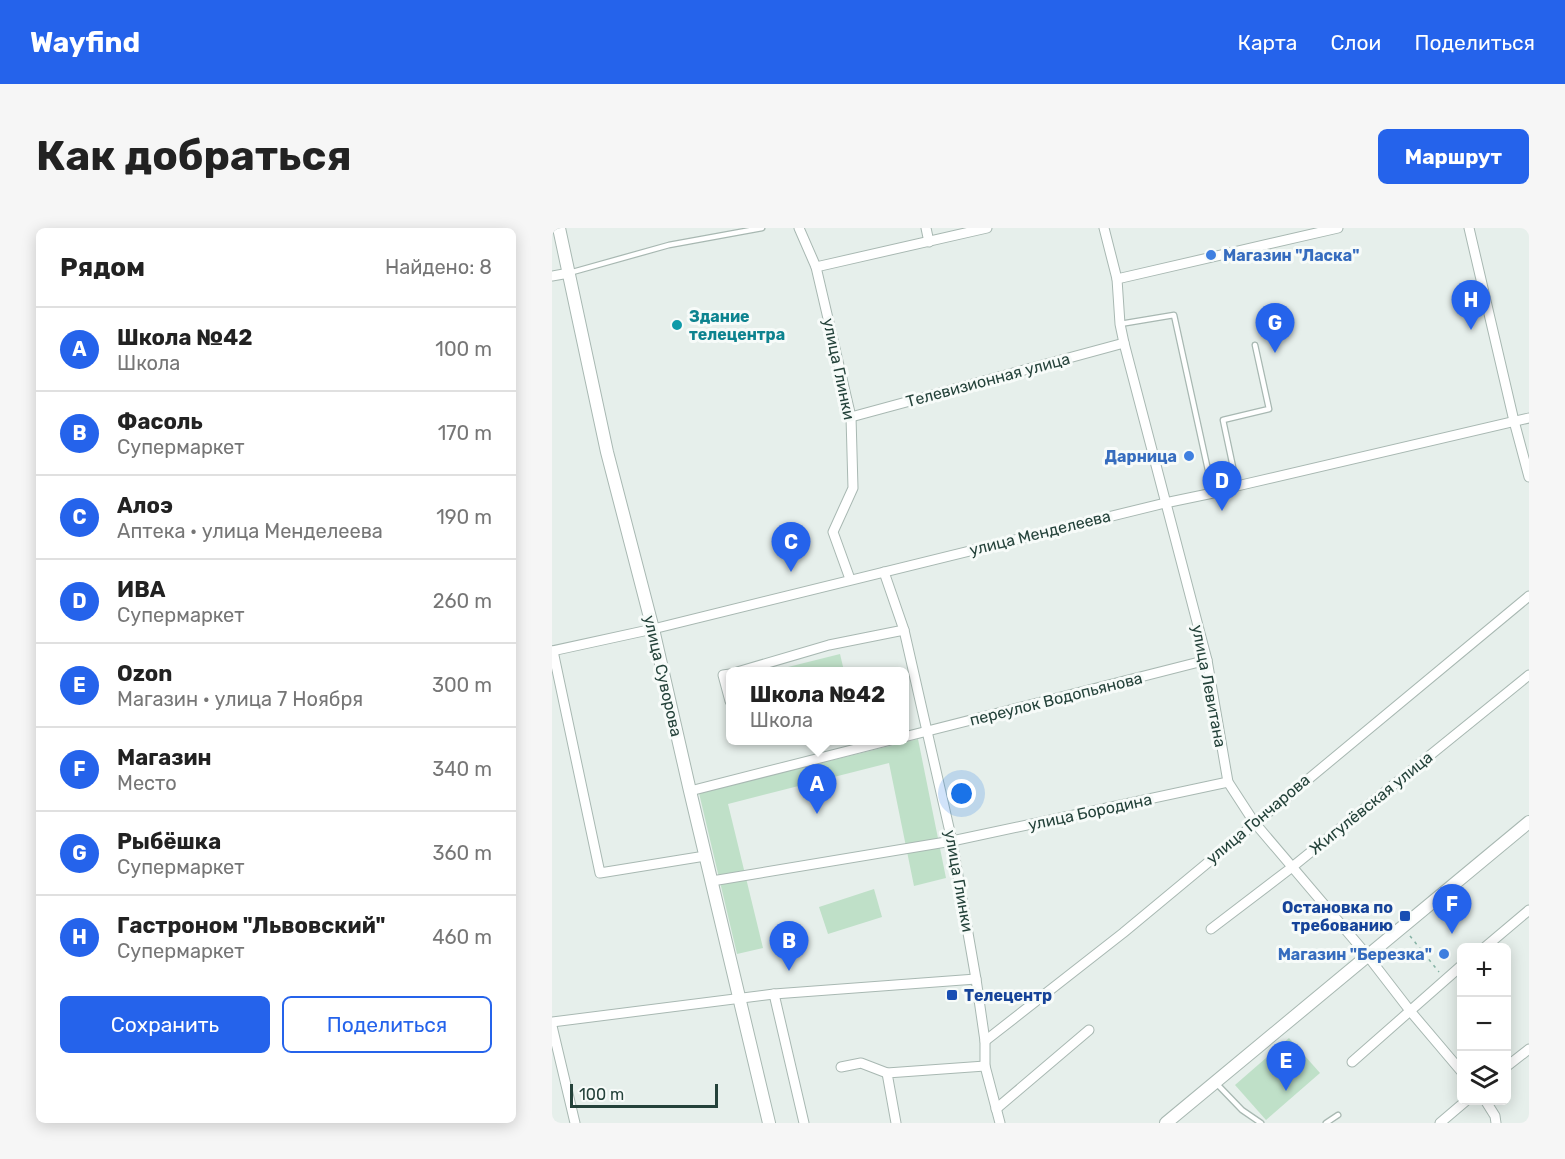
<!DOCTYPE html>
<html lang="ru">
<head>
<meta charset="utf-8">
<style>
  body { margin:0; font-family:Rubik,sans-serif; background:#f6f6f6; color:#222 }
  .controls { position:absolute; right:18px; bottom:18px; display:grid; overflow:hidden; border-radius:9px; box-shadow:0 3px 15px #0003 }
  .controls button { width:54px; height:54px; display:grid; place-items:center; padding:0; border:0; border-bottom:2px solid #e0e0e0; background:#fff; color:#222; font:30px sans-serif }
  .scale { position:absolute; left:18px; bottom:15px; width:148px; box-sizing:border-box; padding-left:6px; border:3px solid #24423a; border-top:0; font-size:16px; line-height:21px; white-space:nowrap; color:#24423a; -webkit-text-stroke:4px #f7fbf9; paint-order:stroke }
  .you { position:absolute; left:410px; top:566px; width:21px; height:21px; margin:-15px; border:4px solid #fff; border-radius:50%; background:#1a73e8; box-shadow:0 0 0 9px #1a73e833 }
  .badge { display:grid; place-items:center; width:39px; height:39px; border-radius:50%; background:#2563eb; color:#fff; font-size:20px; font-weight:700 }
  .pin { position:absolute; translate:-50% -50px; filter:drop-shadow(0 2px 3px #0008) }
  .pin::after { content:''; position:absolute; top:32px; width:21px; height:18px; background:inherit; clip-path:polygon(0 0,100% 0,50% 100%) }
  .popup { position:absolute; left:174px; top:439px; width:183px; height:78px; box-sizing:border-box; display:grid; place-content:center; border-radius:9px; background:#fff; filter:drop-shadow(0 2px 4px #0005); font-size:20px; white-space:nowrap; color:#767676 }
  .popup b { font-size:22px; color:#222 }
  .popup::after { content:''; position:absolute; left:50%; top:100%; margin-left:-12px; border:12px solid transparent; border-top-color:#fff }
  .list { margin:0; padding:0; list-style:none }
  h2 { display:flex; justify-content:space-between; align-items:center; height:78px; margin:0; padding:0 24px; font-size:26px }
  h2 small { font-size:20px; font-weight:400; color:#767676 }
  .list li { display:grid; grid-template-columns:39px 1fr auto; gap:18px; align-items:center; box-sizing:border-box; height:84px; padding:0 24px; border-top:2px solid #e0e0e0 }
  .list b { display:block; font-size:22px; white-space:nowrap }
  .list p { margin:0; font-size:20px; white-space:nowrap; color:#767676 }
  .list em { font-size:20px; font-style:normal; color:#767676 }
  .actions { display:flex; gap:12px; padding:18px 24px }
  .actions a { flex:1; padding:14px 0; border:2px solid #2563eb; border-radius:9px; text-align:center; font-size:21px; color:#2563eb }
  .actions .main { background:#2563eb; color:#fff }
  .icon { flex:none; width:33px; height:33px; fill:none; stroke:currentColor; stroke-width:2; stroke-linecap:round; stroke-linejoin:round }
  .map { position:relative; flex:none; width:977px; height:895px; overflow:hidden; border-radius:9px }
  header { display:flex; align-items:center; gap:36px; box-sizing:border-box; height:84px; padding:0 30px; background:#2563eb; color:#fff }
  header strong { font-size:28px }
  nav { display:flex; gap:33px; margin-inline-start:auto; font-size:21px }
  .intro { display:flex; align-items:center; justify-content:space-between; box-sizing:border-box; height:144px; padding:0 36px }
  h1 { margin:0; font-size:42px }
  .button { padding:15px 27px; border-radius:9px; background:#2563eb; color:#fff; font-size:21px; font-weight:700 }
  main { display:flex; gap:36px; padding:0 36px }
  aside { flex:1; background:#fff; border-radius:9px; box-shadow:0 3px 15px #0003 }
  .map>svg:first-child { display:block }
  .green { fill:#bfe0c8 }
  .lines { fill:none; stroke-linecap:round; stroke-linejoin:round }
  .service-casing { stroke:#a8b8b2; stroke-width:7 }
  .minor-casing { stroke:#a8b8b2; stroke-width:11 }
  .tertiary-casing { stroke:#a8b8b2; stroke-width:14 }
  .path { stroke:#86b3a5; stroke-width:1.5; stroke-dasharray:3 4.5; stroke-linecap:butt }
  .service { stroke:#fff; stroke-width:4.5 }
  .minor { stroke:#fff; stroke-width:9 }
  .tertiary { stroke:#fff; stroke-width:12 }
  .shop-dot { fill:#3f7fe0; stroke:#f7fbf9; stroke-width:2 }
  .culture-dot { fill:#0f9aa8; stroke:#f7fbf9; stroke-width:2 }
  .transit-dot { fill:#1a4fb4; stroke:#f7fbf9; stroke-width:2 }
  .labels { text-anchor:middle; dominant-baseline:central; stroke-width:6; stroke-linejoin:round; paint-order:stroke }
  .shop-label { font-size:16px; font-weight:bold; fill:#366cbe; stroke:#f7fbf9; text-anchor:end }
  .culture-label { font-size:16px; font-weight:bold; fill:#0d838f; stroke:#f7fbf9; text-anchor:start }
  .street-label { font-size:16px; fill:#24423a; stroke:#f7fbf9 }
  .transit-label { font-size:16px; font-weight:bold; fill:#164399; stroke:#f7fbf9; text-anchor:end }
</style>
</head>
<body>
<header>
<strong>Wayfind</strong>
<nav><a>Карта</a><a>Слои</a><a>Поделиться</a></nav>
</header>
<div class="intro"><h1>Как добраться</h1><a class="button">Маршрут</a></div>
<main>
<aside>
<h2>Рядом<small>Найдено: 8</small></h2>
<ul class="list">
<li><span class="badge">A</span><div><b>Школа №42</b><p>Школа</p></div><em>100 m</em></li>
<li><span class="badge">B</span><div><b>Фасоль</b><p>Супермаркет</p></div><em>170 m</em></li>
<li><span class="badge">C</span><div><b>Алоэ</b><p>Аптека · улица Менделеева</p></div><em>190 m</em></li>
<li><span class="badge">D</span><div><b>ИВА</b><p>Супермаркет</p></div><em>260 m</em></li>
<li><span class="badge">E</span><div><b>Ozon</b><p>Магазин · улица 7 Ноября</p></div><em>300 m</em></li>
<li><span class="badge">F</span><div><b>Магазин</b><p>Место</p></div><em>340 m</em></li>
<li><span class="badge">G</span><div><b>Рыбёшка</b><p>Супермаркет</p></div><em>360 m</em></li>
<li><span class="badge">H</span><div><b>Гастроном &quot;Львовский&quot;</b><p>Супермаркет</p></div><em>460 m</em></li>
</ul>
<div class="actions"><a class="main">Сохранить</a><a>Поделиться</a></div>
</aside>
<div class="map">
<svg width="977" height="895" viewBox="0 0 977 895">
  <rect width="100%" height="100%" fill="#e6efeb"/>
  <g class="green">
    <polygon points="288,426 292,443 220,443"/>
    <polygon points="366,511 394,650 362,658 337,535 176,576 211,720 185,726 147,565"/>
    <polygon points="322,661 330,689 276,706 267,679"/>
    <polygon points="737,810 768,845 714,892 683,857"/>
  </g>
  <g class="lines">
    <defs>
      <g id="service">
        <polyline points="17,45 117,17 210,0"/>
        <polyline points="568,96 622,87 661,265"/>
        <polyline points="685,258 671,192 717,181 703,117"/>
        <polyline points="664,855 690,882 709,895"/>
        <polyline points="774,895 786,887"/>
      </g>
      <g id="minor">
        <polyline points="247,0 264,39 299,189 301,260 281,304 298,351"/>
        <polyline points="374,0 377,14"/>
        <polyline points="552,0 565,51 568,96 572,115 655,432 676,554 702,594 815,727 859,784 909,843"/>
        <polyline points="917,0 962,193 977,249"/>
        <polyline points="264,39 435,0"/>
        <polyline points="0,48 17,45"/>
        <polyline points="565,51 786,0"/>
        <polyline points="299,189 572,115"/>
        <polyline points="332,344 352,402 400,613 424,751 433,813 433,838 448,895"/>
        <polyline points="0,423 101,401 613,275 661,265 685,258 977,190"/>
        <polyline points="1,423 48,645 153,628"/>
        <polyline points="185,444 277,417 352,402"/>
        <polyline points="178,446 171,447 178,473"/>
        <polyline points="352,509 655,432"/>
        <polyline points="138,563 339,512"/>
        <polyline points="160,653 400,613 676,554"/>
        <polyline points="659,701 739,640 977,447"/>
        <polyline points="932,720 977,682"/>
        <polyline points="222,766 252,895"/>
        <polyline points="0,794 222,766 424,751"/>
        <polyline points="0,798 23,895"/>
        <polyline points="433,813 571,705 977,368"/>
        <polyline points="800,834 909,738"/>
        <polyline points="289,839 309,835 335,845"/>
        <polyline points="954,839 977,821"/>
        <polyline points="933,872 943,888 944,895"/>
        <polyline points="444,881 537,802"/>
        <polyline points="344,895 335,845 433,838"/>
        <polyline points="888,895 915,872"/>
      </g>
      <g id="tertiary">
        <polyline points="7,0 55,224 101,401 138,563 217,895"/>
        <polyline points="614,895 977,594"/>
      </g>
    </defs>
    <use href="#service" class="service-casing"/>
    <use href="#minor" class="minor-casing"/>
    <use href="#tertiary" class="tertiary-casing"/>
    <polyline class="path" points="858,708 887,744"/>
    <use href="#service" class="service"/>
    <use href="#minor" class="minor"/>
    <use href="#tertiary" class="tertiary"/>
  </g>
  <g class="shop-dot">
    <circle cx="659" cy="27" r="6"/>
    <circle cx="637" cy="228" r="6"/>
    <circle cx="892" cy="726" r="6"/>
  </g>
  <circle class="culture-dot" cx="125" cy="97" r="6"/>
  <g class="transit-dot">
    <rect x="847" y="682" width="12" height="12" rx="3"/>
    <rect x="394" y="761" width="12" height="12" rx="3"/>
  </g>
  <g class="labels">
    <g class="shop-label">
      <text x="671" y="27" text-anchor="start">Магазин "Ласка"</text>
      <text x="625" y="228">Дарница</text>
      <text x="880" y="726">Магазин "Березка"</text>
    </g>
    <g class="culture-label">
      <text x="137" y="88">Здание<tspan x="137" dy="18">телецентра</tspan></text>
    </g>
    <g class="street-label">
      <text transform="translate(287 141) rotate(78)">улица Глинки</text>
      <text transform="translate(436 152) rotate(-15)">Телевизионная улица</text>
      <text transform="translate(488 305) rotate(-14)">улица Менделеева</text>
      <text transform="translate(111 448) rotate(77)">улица Суворова</text>
      <text transform="translate(657 458) rotate(79)">улица Левитана</text>
      <text transform="translate(504 471) rotate(-14)">переулок Водопьянова</text>
      <text transform="translate(819 575) rotate(-39)">Жигулёвская улица</text>
      <text transform="translate(538 584) rotate(-12)">улица Бородина</text>
      <text transform="translate(706 591) rotate(-40)">улица Гончарова</text>
      <text transform="translate(407 653) rotate(80)">улица Глинки</text>
    </g>
    <g class="transit-label">
      <text x="841" y="679">Остановка по<tspan x="841" dy="18">требованию</tspan></text>
      <text x="412" y="767" text-anchor="start">Телецентр</text>
    </g>
  </g>
</svg>
<div class="controls">
<button>+</button>
<button>−</button>
<button><svg class="icon" aria-label="layers" viewBox="0 0 24 24"><path d="M12 4l9 5-9 5-9-5zM3 14l9 5 9-5"/></svg></button>
</div>
<div class="scale">100 m</div>
<div class="you"></div>
<div class="pin badge" style="left:265px;top:586px">A</div>
<div class="popup"><b>Школа №42</b>Школа</div>
<div class="pin badge" style="left:237px;top:743px">B</div>
<div class="pin badge" style="left:239px;top:344px">C</div>
<div class="pin badge" style="left:670px;top:283px">D</div>
<div class="pin badge" style="left:734px;top:863px">E</div>
<div class="pin badge" style="left:900px;top:706px">F</div>
<div class="pin badge" style="left:723px;top:125px">G</div>
<div class="pin badge" style="left:919px;top:102px">H</div>
</div>
</main>
</body>
</html>
